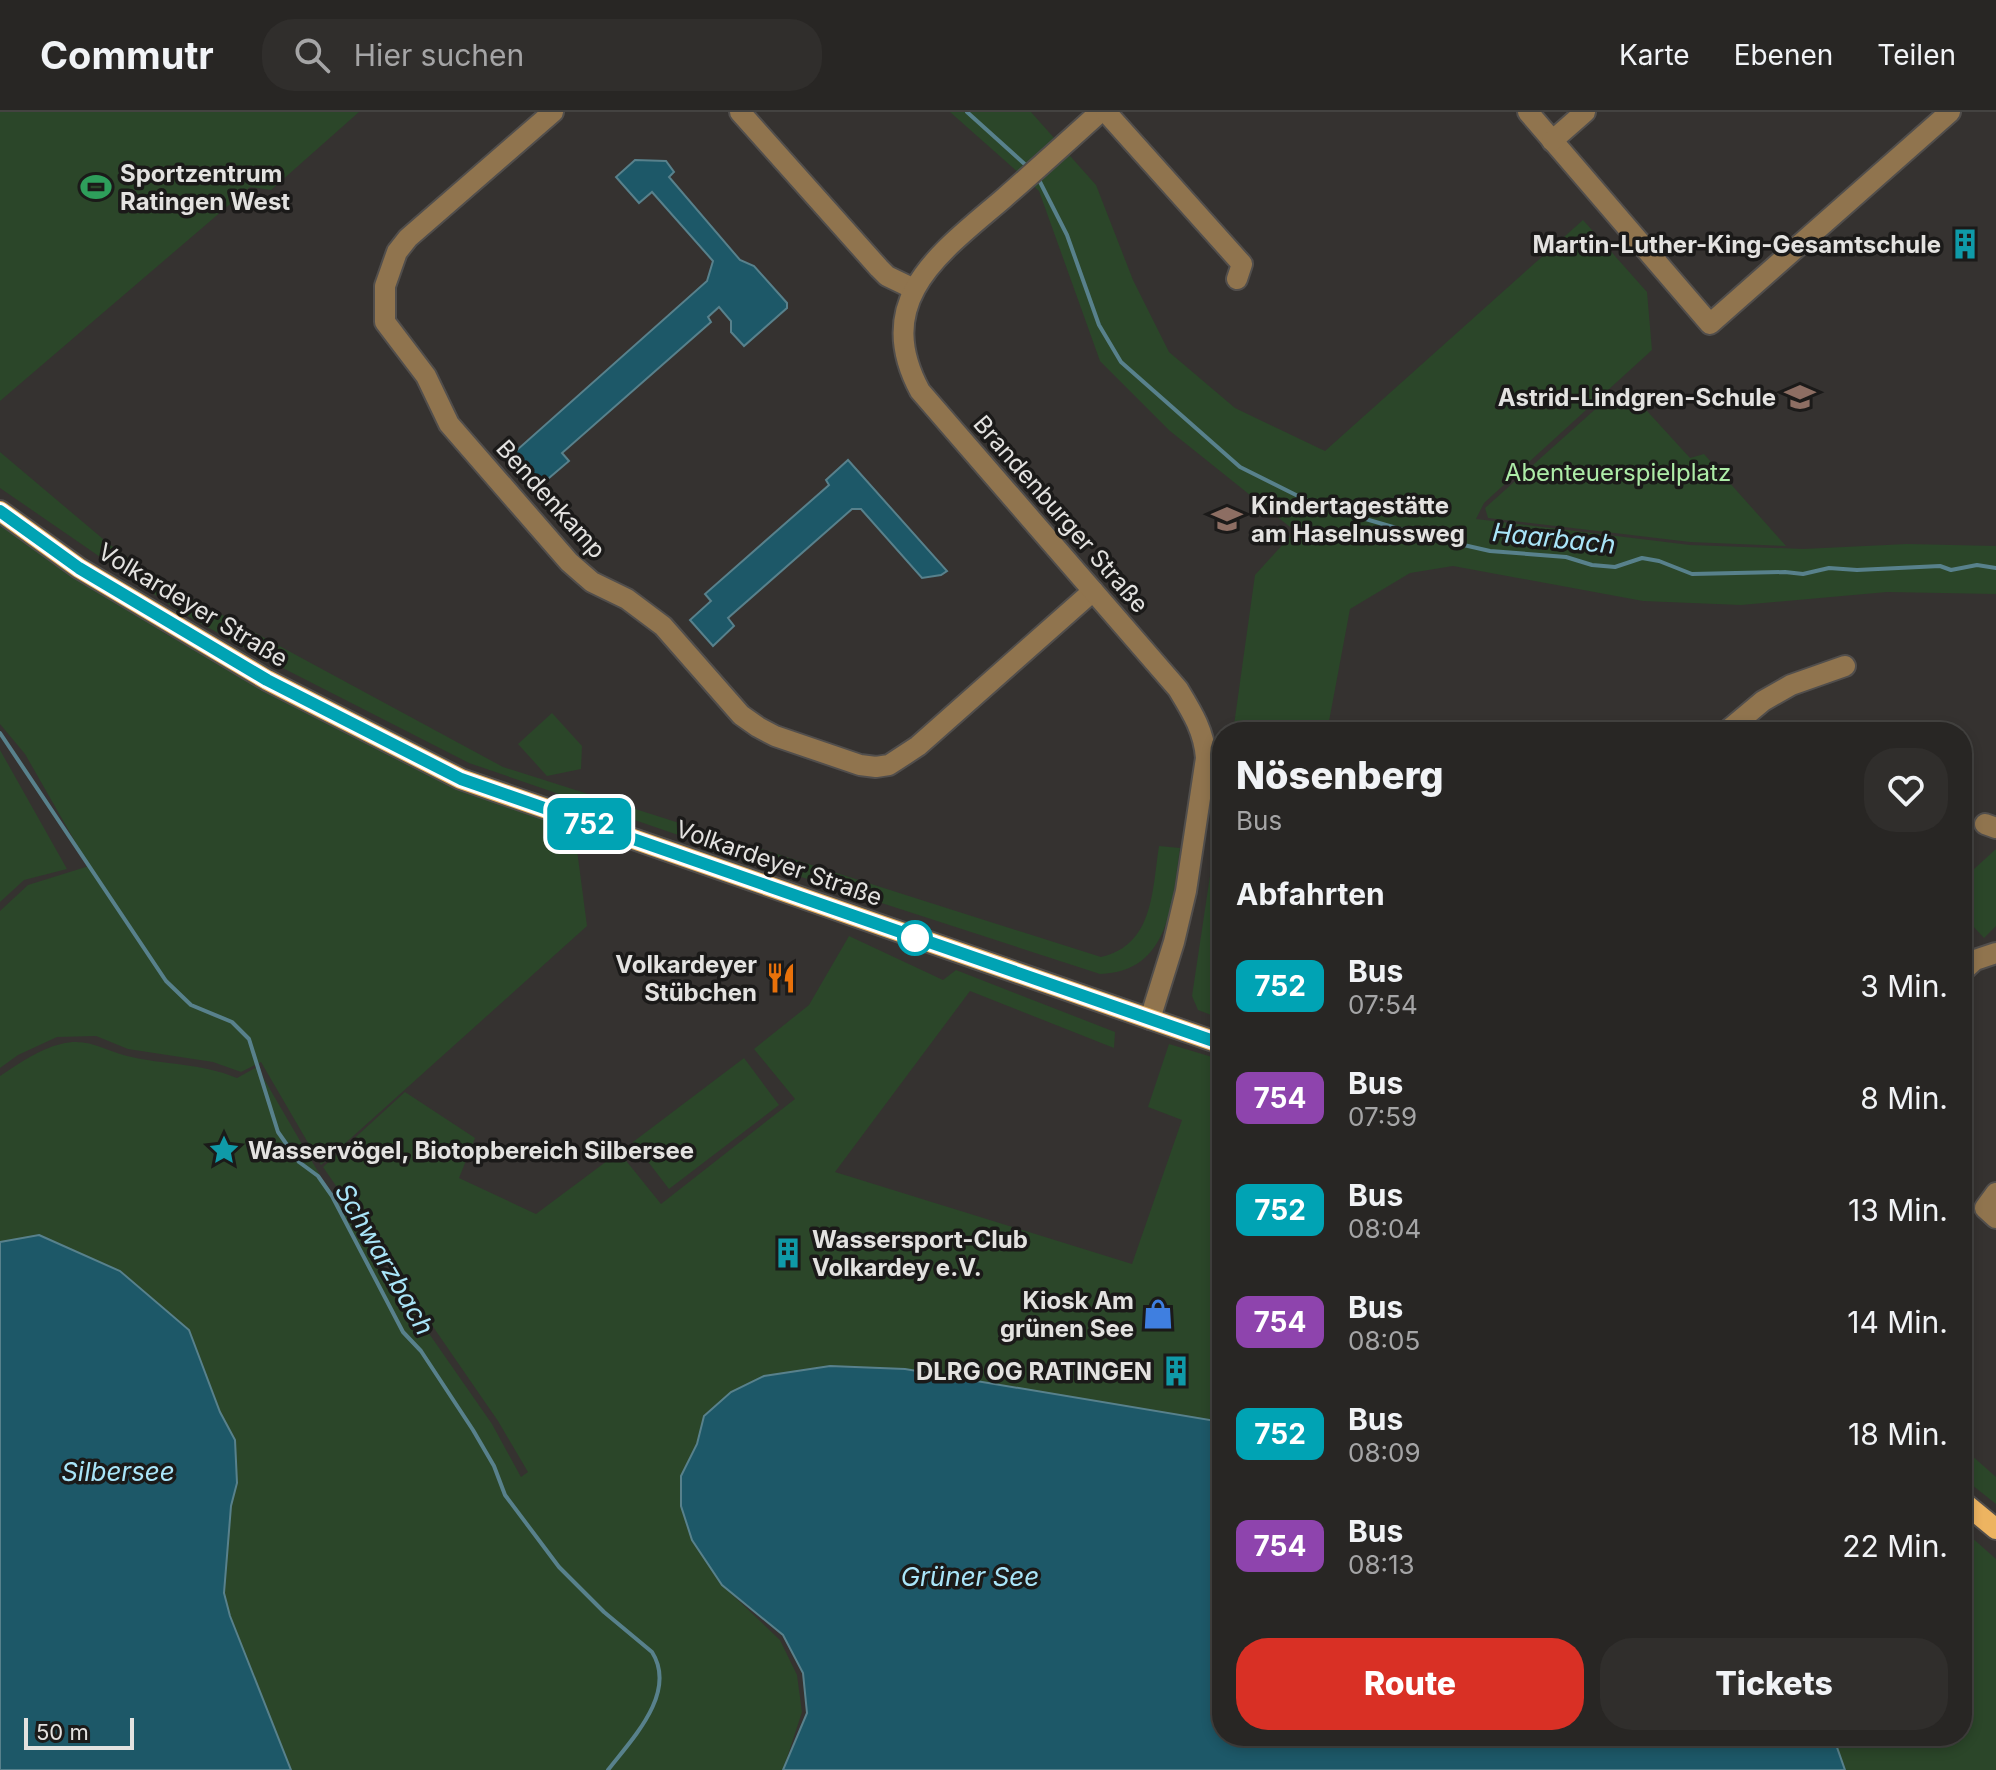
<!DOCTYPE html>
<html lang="de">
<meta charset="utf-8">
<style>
body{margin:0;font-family:Inter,sans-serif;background:#302e2c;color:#f1f3f6;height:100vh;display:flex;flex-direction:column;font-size:30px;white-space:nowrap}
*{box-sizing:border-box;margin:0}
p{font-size:26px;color:#a5a5a6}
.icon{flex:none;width:44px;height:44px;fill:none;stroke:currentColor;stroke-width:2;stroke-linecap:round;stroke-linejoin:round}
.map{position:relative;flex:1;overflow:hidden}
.details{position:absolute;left:1212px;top:610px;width:760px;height:1024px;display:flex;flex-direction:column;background:#282624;border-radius:32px;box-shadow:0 4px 12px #0003,0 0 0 2px #444341}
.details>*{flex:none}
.badge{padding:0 16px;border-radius:12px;font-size:28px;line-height:52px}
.scale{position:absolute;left:24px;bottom:20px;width:110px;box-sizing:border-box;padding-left:8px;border:4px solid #e3e2e0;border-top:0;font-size:22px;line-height:28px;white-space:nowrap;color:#e3e2e0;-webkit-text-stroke:6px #1b1a19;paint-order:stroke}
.map>.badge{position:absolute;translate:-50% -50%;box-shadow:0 0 0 4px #fff}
h2{padding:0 24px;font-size:30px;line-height:72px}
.round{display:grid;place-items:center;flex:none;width:84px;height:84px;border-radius:32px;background:#302e2c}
.overview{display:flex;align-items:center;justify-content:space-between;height:136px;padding:0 24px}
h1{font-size:38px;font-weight:800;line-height:60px}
.primary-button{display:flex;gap:16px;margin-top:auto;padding:16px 24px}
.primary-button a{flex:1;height:92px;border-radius:32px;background:#d93025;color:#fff;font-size:32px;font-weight:800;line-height:92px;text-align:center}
.primary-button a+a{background:#302e2c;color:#f1f3f6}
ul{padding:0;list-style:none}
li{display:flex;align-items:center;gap:24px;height:112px;padding:0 24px}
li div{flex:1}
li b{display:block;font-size:30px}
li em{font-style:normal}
li .badge{min-width:88px;font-weight:700;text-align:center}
header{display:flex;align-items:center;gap:48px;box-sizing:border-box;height:112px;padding:0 40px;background:#282624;border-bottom:2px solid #444341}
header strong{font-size:38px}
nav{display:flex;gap:44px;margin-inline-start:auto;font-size:28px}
.search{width:560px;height:72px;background:#302e2c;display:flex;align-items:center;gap:20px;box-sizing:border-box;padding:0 28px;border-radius:32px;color:#a5a5a6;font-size:30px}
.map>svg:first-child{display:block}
.green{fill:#2b4629}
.water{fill:#1d5868;stroke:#58818c;stroke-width:2}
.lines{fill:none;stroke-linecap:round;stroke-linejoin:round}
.stream{stroke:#58818c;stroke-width:4}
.minor-casing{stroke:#514e4c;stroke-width:24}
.major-casing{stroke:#514e4c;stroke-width:24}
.minor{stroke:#90744e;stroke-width:20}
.major{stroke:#edb461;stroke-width:20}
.line-casing{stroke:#fff;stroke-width:18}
.line{stroke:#00a3b4;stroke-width:12}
.stop-dot{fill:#fff;stroke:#00a3b4;stroke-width:4}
.labels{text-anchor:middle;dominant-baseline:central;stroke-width:7;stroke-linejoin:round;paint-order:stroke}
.poi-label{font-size:24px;font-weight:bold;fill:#e3e2e0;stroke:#1b1a19;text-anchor:end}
.park-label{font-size:24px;fill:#adeca7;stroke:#1b1a19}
.street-label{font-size:24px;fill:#e3e2e0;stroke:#1b1a19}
.water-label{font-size:26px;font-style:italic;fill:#a9e5f9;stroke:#1b1a19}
</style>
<header>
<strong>Commutr</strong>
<div class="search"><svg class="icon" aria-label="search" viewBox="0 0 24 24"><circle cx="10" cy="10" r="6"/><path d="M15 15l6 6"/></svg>Hier suchen</div>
<nav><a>Karte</a><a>Ebenen</a><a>Teilen</a></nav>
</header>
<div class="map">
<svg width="1996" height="1658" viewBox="0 0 1996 1658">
<rect width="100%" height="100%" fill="#353230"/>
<g class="green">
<polygon points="0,0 359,0 271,78 250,75 0,289"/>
<polygon points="950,0 1031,0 1096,73 1133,168 1169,240 1235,296 1325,339 1583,108 1647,180 1652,238 1484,391 1476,407 1690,433 1803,437 1907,432 1996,434 1996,482 1887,480 1741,493 1643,489 1453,454 1410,461 1350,497 1327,620 1233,620 1255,463 1295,419 1170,319 1100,249 1039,79"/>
<polygon points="1610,284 1620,295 1638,289 1690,346 1704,342 1786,434 1690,430 1488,406 1485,396"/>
<path d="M 0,340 L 109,432 L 165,472 L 503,655 L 1101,845 C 1154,833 1152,778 1159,734 L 1180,736 C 1172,791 1170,860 1100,862 L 786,760 L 469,651 L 269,549 L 180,500 L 0,376 Z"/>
<polygon points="0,410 166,522 407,649 574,715 587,814 321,1053 261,950 241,960 213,950 128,937 96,924 57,925 18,943 0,956 0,799 28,773 89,754 25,642 0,612"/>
<polygon points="552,601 582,634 581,657 547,664 518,632"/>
<polygon points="0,638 67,757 24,768 0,790"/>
<polygon points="1222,684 1222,907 1198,898 1192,884"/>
<polygon points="1996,737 1996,814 1984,826 1962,802 1962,768"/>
<path d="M 849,824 L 943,868 L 956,858 L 1115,920 L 1114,936 L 970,879 L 835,1060 L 1132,1152 L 1182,1008 L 1148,995 L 1169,932 L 1222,948 L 1222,1310 L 905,1257 L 704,1304 L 697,1332 L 681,1364 L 692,1428 L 722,1473 L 780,1528 L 797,1563 L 802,1600 L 783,1658 L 291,1658 L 230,1504 L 224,1481 L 231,1394 L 237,1371 L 235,1328 L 220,1300 L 189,1218 L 120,1159 L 39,1123 L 0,1130 L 0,964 C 18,952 39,937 61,932 C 88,925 103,938 127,944 C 164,953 201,951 237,966 L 257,955 L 327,1075 L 492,1312 L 521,1365 L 528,1360 L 498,1309 L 323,1055 L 405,980 L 475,1026 L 459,1066 L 536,1102 L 619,1040 L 661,1092 L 795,987 L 754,937 L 809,893 Z"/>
<polygon points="744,946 779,993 669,1077 633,1030"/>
<polygon points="1962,1335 1996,1365 1996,1392 1962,1365"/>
<polygon points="1962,1417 1996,1447 1996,1658 1845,1658 1833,1624 1962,1624"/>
</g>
<g class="water">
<polygon points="635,48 666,49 674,60 669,65 740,148 754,154 787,191 787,196 744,234 731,220 731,209 719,195 708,205 711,210 562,341 569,349 536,377 508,346 707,169 713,149 652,80 639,91 616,65"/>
<polygon points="848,348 947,459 941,463 922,466 861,397 852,397 728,506 734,514 713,534 690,508 711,489 705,482 829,373 826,368"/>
<polygon points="39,1123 120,1159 189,1218 220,1300 235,1328 237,1371 231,1394 224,1481 230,1504 291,1658 0,1658 0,1130"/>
<polygon points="830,1254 905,1257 1222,1310 1222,1624 1833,1624 1845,1658 783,1658 807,1601 803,1561 783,1523 722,1473 692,1428 681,1394 681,1364 697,1332 704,1304 731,1280 764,1264"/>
</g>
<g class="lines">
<g class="stream">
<polyline points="967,0 1029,56"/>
<polyline points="1038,66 1067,123 1099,213 1121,250 1240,355 1314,392 1424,424 1490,439 1566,445 1592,453 1615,455 1642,446 1659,449 1692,462 1785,460 1803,462 1829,456 1857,458 1940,454 1951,458 1977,453 1996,456"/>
<path d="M 0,621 L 166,869 L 191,893 L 232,910 L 249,927 L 278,1020 L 299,1050 L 318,1064 L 332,1084 L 403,1220 L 421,1239 L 473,1318 L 494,1354 L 505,1383 L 559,1455 L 604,1500 L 652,1540 C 678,1581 631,1628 608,1658"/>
</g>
<g class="minor-casing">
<g id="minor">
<polyline points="553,0 408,126 397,140 385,174 385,210 426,264 449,312 569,450 592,470 627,487 663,514 741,603 758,615 775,624 860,653 876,655 889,653 918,634 1093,479"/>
<polyline points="740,0 879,156 887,164 914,177"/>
<path d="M 1100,0 C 1068,29 1036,58 1003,87 C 940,141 871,188 920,279 L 1178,577 C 1192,600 1204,619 1206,646 L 1186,779 L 1174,830 L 1150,907"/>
<polyline points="1106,0 1242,152 1237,167"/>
<polyline points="1528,0 1710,212 1950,0"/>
<polyline points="1552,29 1585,0"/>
<polyline points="1726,620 1763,589 1791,573 1845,554"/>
<polyline points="1985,712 1996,716"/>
<polyline points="1962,860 1975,848 1996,841"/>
<polyline points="1996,1081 1985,1096 1996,1106"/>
</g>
</g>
<g class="major-casing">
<g id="major">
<polyline points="0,399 79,456 267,568 461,667 1222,932"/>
<polyline points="1962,1389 1996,1417"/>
</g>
</g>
<use href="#minor" class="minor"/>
<use href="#major" class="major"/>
</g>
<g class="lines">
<g class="line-casing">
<polyline id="line" points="0,399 79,456 267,568 461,667 1222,932"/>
</g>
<use href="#line" class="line"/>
</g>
<defs>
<g id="stadium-bare" transform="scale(2.4)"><path d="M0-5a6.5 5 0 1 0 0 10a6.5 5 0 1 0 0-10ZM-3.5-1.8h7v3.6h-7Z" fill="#2e9e5b" stroke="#1b1a19" stroke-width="2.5" paint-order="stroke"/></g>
<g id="building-bare" transform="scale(2.4)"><path d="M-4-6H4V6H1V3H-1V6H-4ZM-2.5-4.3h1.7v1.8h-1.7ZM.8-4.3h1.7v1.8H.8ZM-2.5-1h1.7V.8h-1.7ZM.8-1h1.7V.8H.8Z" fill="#0f9aa8" stroke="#1b1a19" stroke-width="2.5" paint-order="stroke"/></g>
<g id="school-bare" transform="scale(2.4)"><path d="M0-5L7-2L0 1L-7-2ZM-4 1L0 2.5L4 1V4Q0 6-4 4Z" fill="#8d6e63" stroke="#1b1a19" stroke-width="2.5" paint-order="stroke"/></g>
<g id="restaurant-bare" transform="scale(2.4)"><path d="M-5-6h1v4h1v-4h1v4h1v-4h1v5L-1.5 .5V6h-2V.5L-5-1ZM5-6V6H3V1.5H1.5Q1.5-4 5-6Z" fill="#e8710a" stroke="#1b1a19" stroke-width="2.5" paint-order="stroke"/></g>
<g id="sight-bare" transform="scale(2.4)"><path d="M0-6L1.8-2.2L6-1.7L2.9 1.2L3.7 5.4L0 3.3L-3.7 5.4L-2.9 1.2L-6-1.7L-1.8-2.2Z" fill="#0f9aa8" stroke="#1b1a19" stroke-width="2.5" paint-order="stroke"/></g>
<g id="shop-bare" transform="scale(2.4)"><path d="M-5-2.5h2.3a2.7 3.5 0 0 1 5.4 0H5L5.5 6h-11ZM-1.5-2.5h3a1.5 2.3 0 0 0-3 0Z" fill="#3f7fe0" stroke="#1b1a19" stroke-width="2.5" paint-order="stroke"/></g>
</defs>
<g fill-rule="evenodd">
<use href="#stadium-bare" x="96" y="75"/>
<use href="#building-bare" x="1965" y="132"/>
<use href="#school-bare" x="1800" y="285"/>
<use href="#school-bare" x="1227" y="407"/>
<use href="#restaurant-bare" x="781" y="866"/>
<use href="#sight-bare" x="224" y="1038"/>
<use href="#building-bare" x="788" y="1141"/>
<use href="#shop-bare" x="1158" y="1202"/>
<use href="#building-bare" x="1176" y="1259"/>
</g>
<circle class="stop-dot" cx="915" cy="826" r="16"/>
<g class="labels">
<g class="poi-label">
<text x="120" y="61" text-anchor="start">Sportzentrum<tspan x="120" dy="28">Ratingen West</tspan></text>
<text x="1941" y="132">Martin-Luther-King-Gesamtschule</text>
<text x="1776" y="285">Astrid-Lindgren-Schule</text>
<text x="1251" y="393" text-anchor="start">Kindertagestätte<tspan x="1251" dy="28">am Haselnussweg</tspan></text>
<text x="757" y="852">Volkardeyer<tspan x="757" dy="28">Stübchen</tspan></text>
<text x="248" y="1038" text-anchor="start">Wasservögel, Biotopbereich Silbersee</text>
<text x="812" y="1127" text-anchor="start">Wassersport-Club<tspan x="812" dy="28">Volkardey e.V.</tspan></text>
<text x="1134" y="1188">Kiosk Am<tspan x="1134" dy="28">grünen See</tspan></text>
<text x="1152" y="1259">DLRG OG RATINGEN</text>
</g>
<g class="park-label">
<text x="1618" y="360">Abenteuerspielplatz</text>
</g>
<g class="street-label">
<text transform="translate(551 387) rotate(48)">Bendenkamp</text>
<text transform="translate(1061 402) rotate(49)">Brandenburger Straße</text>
<text transform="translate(193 493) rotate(31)">Volkardeyer Straße</text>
<text transform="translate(779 751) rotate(19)">Volkardeyer Straße</text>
</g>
<g class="water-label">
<text transform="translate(1554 426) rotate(6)">Haarbach</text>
<text transform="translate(385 1147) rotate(60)">Schwarzbach</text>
<text x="118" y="1359">Silbersee</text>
<text x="970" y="1464">Grüner See</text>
</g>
</g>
</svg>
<div class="scale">50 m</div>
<b class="badge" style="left:589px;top:712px;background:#00a3b4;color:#fff">752</b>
<section class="details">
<div class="overview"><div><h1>Nösenberg</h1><p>Bus</p></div><a class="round"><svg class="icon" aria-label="heart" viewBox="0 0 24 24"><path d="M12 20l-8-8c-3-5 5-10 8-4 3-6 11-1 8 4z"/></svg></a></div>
<h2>Abfahrten</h2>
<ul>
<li><span class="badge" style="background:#00a3b4;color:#fff">752</span><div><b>Bus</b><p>07:54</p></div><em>3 Min.</em></li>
<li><span class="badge" style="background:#8e44ad;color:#fff">754</span><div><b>Bus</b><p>07:59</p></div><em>8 Min.</em></li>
<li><span class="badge" style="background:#00a3b4;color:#fff">752</span><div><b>Bus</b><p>08:04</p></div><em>13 Min.</em></li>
<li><span class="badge" style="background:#8e44ad;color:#fff">754</span><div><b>Bus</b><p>08:05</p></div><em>14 Min.</em></li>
<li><span class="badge" style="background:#00a3b4;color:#fff">752</span><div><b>Bus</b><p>08:09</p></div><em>18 Min.</em></li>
<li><span class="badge" style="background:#8e44ad;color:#fff">754</span><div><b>Bus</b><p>08:13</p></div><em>22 Min.</em></li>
</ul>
<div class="primary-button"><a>Route</a><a>Tickets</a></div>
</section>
</div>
